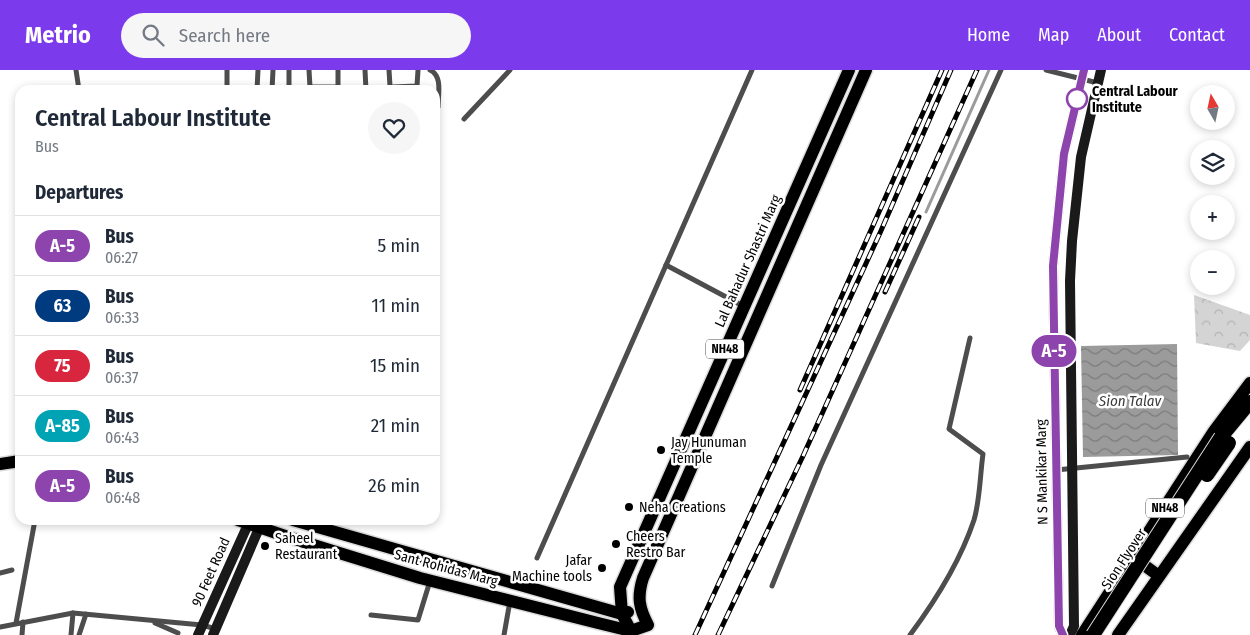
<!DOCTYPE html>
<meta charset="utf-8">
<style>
body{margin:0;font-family:"Fira Sans Condensed",sans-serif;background:#f6f6f7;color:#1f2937;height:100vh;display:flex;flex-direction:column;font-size:19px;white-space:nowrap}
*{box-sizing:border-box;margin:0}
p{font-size:16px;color:#747a83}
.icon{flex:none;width:28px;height:28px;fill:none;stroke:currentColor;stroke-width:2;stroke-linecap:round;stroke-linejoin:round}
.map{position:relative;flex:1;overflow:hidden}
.sheet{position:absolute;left:15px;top:15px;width:425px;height:440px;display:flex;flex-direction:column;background:#fff;border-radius:15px;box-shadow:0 2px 8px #0003}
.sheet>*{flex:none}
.badge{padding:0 10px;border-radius:16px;font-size:18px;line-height:32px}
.needle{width:32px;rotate:351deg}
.tools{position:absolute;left:1190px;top:15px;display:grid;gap:10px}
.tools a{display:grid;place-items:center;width:45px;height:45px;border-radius:50%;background:#fff;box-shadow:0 2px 8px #0003;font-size:25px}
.map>.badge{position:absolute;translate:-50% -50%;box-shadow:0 0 0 2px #fff}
h2{padding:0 20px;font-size:19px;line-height:45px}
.round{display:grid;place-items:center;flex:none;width:52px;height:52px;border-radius:26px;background:#f6f6f7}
.head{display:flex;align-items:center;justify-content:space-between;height:85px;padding:0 20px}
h1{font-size:24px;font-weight:600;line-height:38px}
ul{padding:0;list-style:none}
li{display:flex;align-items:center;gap:15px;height:60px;padding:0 20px;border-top:1px solid #e0e1e3}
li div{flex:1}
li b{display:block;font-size:19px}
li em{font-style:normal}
li .badge{min-width:55px;font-weight:700;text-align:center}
header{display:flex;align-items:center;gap:30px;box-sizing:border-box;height:70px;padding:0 25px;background:#7c3aed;color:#fff}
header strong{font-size:24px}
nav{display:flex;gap:28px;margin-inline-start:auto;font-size:18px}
.search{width:350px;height:45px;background:#f6f6f7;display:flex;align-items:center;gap:12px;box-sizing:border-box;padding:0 18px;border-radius:28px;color:#747a83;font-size:19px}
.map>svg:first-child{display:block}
.park{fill:url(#park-crowns)}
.water{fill:url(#water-waves)}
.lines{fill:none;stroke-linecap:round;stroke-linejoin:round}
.stream{stroke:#9b9b9b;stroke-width:3}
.primary-casing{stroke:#dbdbdb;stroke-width:15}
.trunk-casing{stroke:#dbdbdb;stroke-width:16}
.minor{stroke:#4d4d4d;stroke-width:5}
.secondary{stroke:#1a1a1a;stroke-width:10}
.primary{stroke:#000;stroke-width:12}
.trunk{stroke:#000;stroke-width:14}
.rail-casing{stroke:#000;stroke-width:5}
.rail{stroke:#fff;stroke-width:3;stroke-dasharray:9;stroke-linecap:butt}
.trunk-bridge-casing{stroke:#dbdbdb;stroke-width:16;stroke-linecap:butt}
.trunk-bridge{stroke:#000;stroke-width:14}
.line-casing{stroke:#fff;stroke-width:11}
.line{stroke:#8e44ad;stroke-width:8}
.stop-dot{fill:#fff;stroke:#8e44ad;stroke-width:2.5}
.poi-dot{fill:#000;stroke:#fff;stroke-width:2}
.labels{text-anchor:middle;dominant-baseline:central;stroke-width:5;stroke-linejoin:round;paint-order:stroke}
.shield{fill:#fff;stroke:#4c4c4c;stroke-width:1}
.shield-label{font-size:12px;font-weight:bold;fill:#000}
.stop-label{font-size:14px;font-weight:bold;fill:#000;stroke:#fff;text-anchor:start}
.street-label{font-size:14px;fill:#000;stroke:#fff}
.poi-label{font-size:14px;fill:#000;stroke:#fff;text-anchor:start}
.water-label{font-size:15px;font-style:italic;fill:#3c3c3c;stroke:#fff}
</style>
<header>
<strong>Metrio</strong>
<div class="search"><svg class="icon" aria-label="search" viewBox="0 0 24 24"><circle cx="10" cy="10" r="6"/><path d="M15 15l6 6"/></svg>Search here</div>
<nav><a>Home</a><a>Map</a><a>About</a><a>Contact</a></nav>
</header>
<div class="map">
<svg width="1250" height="565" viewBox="0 0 1250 565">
<defs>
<pattern id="park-crowns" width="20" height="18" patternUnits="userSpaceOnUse" patternTransform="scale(1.25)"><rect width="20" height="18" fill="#d4d4d4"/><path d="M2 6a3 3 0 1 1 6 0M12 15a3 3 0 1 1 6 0" fill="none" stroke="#b4b4b4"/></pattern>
<pattern id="water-waves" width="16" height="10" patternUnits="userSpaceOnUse" patternTransform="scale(1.25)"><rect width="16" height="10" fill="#9b9b9b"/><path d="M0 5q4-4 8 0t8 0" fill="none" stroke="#7c7c7c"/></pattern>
</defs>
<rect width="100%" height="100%" fill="#fff"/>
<polygon class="park" points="1194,225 1250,245 1250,270 1240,281 1196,273"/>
<polygon class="water" points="1177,274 1178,385 1083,387 1081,276"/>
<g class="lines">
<polyline class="stream" points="926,142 989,0"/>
<g class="primary-casing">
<g id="primary">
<polyline points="0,394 20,391"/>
<path d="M 238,450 L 291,468 L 420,508 L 598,553 L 631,561 L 648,555 C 639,538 637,527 643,508 L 866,0"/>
<polyline points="293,450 622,544 628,542"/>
<polyline points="1133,487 1159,506"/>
<polyline points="631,561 622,544 620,517 849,0"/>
<polyline points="1082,565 1214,361 1250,313"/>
<polyline points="1118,565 1250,377"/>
</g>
</g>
<g class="trunk-casing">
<polyline id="trunk" points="1221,367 1250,332"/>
</g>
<g class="minor">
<polyline points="76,0 79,20"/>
<polyline points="289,0 289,20"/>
<polyline points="309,0 310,17 338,17"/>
<polyline points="365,0 366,20"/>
<polyline points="389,0 390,16 393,17 417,16 418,0"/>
<path d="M 430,0 C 443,6 438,25 438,37 L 435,41"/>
<polyline points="1046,0 1098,13"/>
<polyline points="227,20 227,0"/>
<polyline points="257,20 258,0"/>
<polyline points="272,20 273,0"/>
<polyline points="338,20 338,0"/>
<polyline points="464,49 510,0"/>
<polyline points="666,195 743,236"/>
<polyline points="1056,400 1187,387"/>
<polyline points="537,488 752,0"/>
<polyline points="0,503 12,500"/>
<polyline points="772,516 821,395 1001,0"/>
<polyline points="371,545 418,550 430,511"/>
<polyline points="16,553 35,450"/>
<polyline points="155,553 178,563"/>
<polyline points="0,557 73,543 202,555 216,559"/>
<polyline points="22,565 23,552"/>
<polyline points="71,565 73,543"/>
<polyline points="79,565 86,544"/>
<polyline points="504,565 510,531"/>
<path d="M 910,565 C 936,530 960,492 974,450 C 980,430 980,405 983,384 L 949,359 L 970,268"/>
</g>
<g class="secondary">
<polyline points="198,565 250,450"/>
<polyline points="213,565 260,456 259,450"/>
<polyline points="1063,565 1059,557 1053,196 1064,84 1084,0"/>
<polyline points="1070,565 1074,556 1070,211 1072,171 1081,87 1101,0"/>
</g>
<use href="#primary" class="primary"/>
<use href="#trunk" class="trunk"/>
<g class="rail-casing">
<g id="rail">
<polyline points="885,222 919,147"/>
<polyline points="800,320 942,0"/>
<polyline points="695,565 880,163 951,0"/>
<polyline points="718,565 803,386 977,0"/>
</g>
</g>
<use href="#rail" class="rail"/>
<g class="trunk-bridge-casing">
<g id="trunk-bridge">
<polyline points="1207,405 1229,373"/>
<polyline points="1093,565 1221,367"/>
</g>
</g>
<use href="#trunk-bridge" class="trunk-bridge"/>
</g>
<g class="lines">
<g class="line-casing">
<polyline id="line" points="1063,565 1059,556 1053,196 1064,84 1084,0"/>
</g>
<use href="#line" class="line"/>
</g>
<circle class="stop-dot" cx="1077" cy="29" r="10"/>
<g class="poi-dot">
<circle cx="661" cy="380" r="5"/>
<circle cx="629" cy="437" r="5"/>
<circle cx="616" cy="474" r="5"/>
<circle cx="265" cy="476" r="5"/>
<circle cx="602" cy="498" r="5"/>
</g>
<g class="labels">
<g class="shield">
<rect x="706" y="269.5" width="38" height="19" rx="4"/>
<rect x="1146" y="428.5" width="38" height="19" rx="4"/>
</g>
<g class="shield-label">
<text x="725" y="279">NH48</text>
<text x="1165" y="438">NH48</text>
</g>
<g class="stop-label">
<text x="1092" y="21">Central Labour<tspan x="1092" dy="16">Institute</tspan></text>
</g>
<g class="street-label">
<text transform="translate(748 191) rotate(-66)">Lal Bahadur Shastri Marg</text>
<text transform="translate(1042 402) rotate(-91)">N S Mankikar Marg</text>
<text transform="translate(1124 489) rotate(-57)">Sion Flyover</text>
<text transform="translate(446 498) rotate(15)">Sant Rohidas Marg</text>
<text transform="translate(211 502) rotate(-66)">90 Feet Road</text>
</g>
<g class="poi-label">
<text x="671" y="372">Jay Hunuman<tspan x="671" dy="16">Temple</tspan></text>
<text x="639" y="437">Neha Creations</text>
<text x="626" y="466">Cheers<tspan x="626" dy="16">Restro Bar</tspan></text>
<text x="275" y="468">Saheel<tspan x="275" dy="16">Restaurant</tspan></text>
<text x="592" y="490" text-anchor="end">Jafar<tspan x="592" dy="16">Machine tools</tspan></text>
</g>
<g class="water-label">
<text x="1130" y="331">Sion Talav</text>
</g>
</g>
</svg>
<div class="tools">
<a><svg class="needle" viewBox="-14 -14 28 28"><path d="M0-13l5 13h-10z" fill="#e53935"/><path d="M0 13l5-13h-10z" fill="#747a83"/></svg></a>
<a><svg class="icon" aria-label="layers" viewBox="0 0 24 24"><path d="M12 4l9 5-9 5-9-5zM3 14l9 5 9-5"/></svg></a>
<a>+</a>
<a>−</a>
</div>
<b class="badge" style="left:1054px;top:281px;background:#8e44ad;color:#fff">A-5</b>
<section class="sheet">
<div class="head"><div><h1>Central Labour Institute</h1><p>Bus</p></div><a class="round"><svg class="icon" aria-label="heart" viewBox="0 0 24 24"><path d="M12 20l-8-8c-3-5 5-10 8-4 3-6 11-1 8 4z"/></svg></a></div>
<h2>Departures</h2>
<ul>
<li><span class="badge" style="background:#8e44ad;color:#fff">A-5</span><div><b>Bus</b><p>06:27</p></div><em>5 min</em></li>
<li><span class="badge" style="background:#003b80;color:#fff">63</span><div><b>Bus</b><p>06:33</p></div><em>11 min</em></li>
<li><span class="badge" style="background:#d7263d;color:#fff">75</span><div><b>Bus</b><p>06:37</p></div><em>15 min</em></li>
<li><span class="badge" style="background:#00a3b4;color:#fff">A-85</span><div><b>Bus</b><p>06:43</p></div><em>21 min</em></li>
<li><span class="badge" style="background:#8e44ad;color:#fff">A-5</span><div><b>Bus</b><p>06:48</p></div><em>26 min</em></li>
</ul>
</section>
</div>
